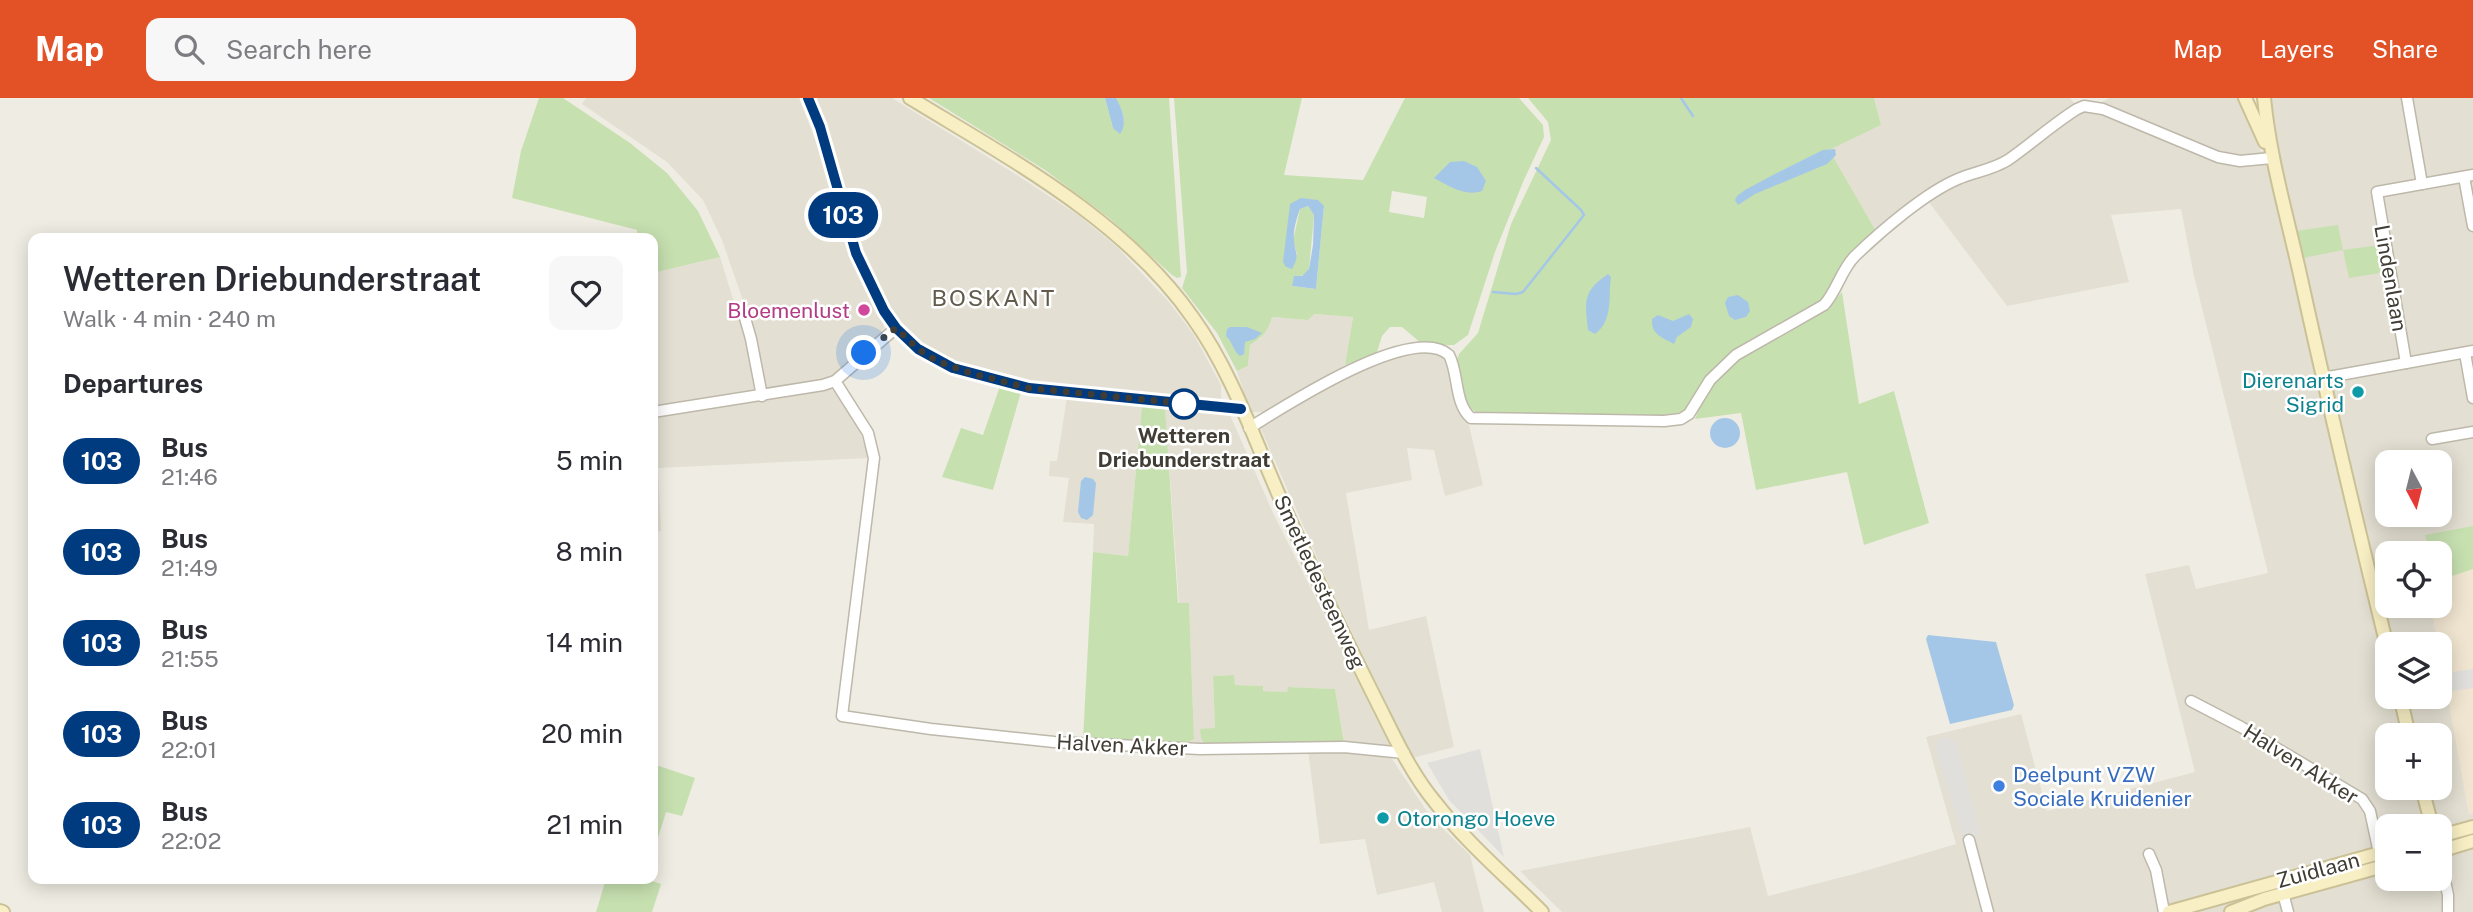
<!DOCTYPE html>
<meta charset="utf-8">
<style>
body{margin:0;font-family:"Public Sans",sans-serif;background:#f7f7f7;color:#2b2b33;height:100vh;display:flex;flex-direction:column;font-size:26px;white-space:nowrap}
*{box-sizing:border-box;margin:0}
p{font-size:23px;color:#7c7c81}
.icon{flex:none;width:38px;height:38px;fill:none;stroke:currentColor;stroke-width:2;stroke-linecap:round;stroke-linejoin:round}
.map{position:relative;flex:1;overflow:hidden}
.sheet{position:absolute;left:28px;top:135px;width:630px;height:651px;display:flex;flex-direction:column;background:#fff;border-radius:14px;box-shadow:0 4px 18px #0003}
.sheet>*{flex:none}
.badge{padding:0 14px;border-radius:23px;font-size:24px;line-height:46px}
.needle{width:46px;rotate:173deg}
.tools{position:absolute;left:2375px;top:352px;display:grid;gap:14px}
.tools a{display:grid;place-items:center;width:77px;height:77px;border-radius:14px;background:#fff;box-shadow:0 4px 18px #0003;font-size:35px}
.you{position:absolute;width:35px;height:35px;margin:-18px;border:5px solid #fff;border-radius:50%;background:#1a73e8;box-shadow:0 0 0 10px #1a73e833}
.map>.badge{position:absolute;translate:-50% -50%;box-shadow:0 0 0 4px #fff}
h2{padding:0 35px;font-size:26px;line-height:63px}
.round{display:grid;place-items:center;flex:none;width:74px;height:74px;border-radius:14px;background:#f7f7f7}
.head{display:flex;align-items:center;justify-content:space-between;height:119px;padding:0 35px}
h1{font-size:33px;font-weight:600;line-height:52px}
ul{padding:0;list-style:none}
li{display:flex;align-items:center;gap:21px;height:91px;padding:0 35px}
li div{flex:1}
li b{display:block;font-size:26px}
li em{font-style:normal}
li .badge{min-width:77px;font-weight:700;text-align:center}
header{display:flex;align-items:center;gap:42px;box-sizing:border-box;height:98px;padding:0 35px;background:#e35127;color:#fff}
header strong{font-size:33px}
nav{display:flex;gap:38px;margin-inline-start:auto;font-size:24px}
.search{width:490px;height:63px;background:#f7f7f7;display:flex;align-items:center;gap:18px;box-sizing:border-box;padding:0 24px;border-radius:14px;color:#7c7c81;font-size:26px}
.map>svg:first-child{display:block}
.residential{fill:#e3dfd2;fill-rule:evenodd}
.commercial{fill:#f0e5d0}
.green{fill:#c7e0b0;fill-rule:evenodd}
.parking{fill:#e0dfdb}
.water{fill:#a5c7e7}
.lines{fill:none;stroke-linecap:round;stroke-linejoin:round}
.stream{stroke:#a5c7e7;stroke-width:2.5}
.street-casing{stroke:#bdb8aa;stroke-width:13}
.secondary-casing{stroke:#cbc197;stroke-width:16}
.street{stroke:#fff;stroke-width:10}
.secondary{stroke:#f8efc5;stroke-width:12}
.line-casing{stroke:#fff;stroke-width:16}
.line{stroke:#003b80;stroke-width:10}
.walk{stroke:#413d34;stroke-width:7;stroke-dasharray:0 12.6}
.hotel-dot{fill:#d1479c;stroke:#fff;stroke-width:2.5}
.culture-dot{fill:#0f9aa8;stroke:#fff;stroke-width:2.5}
.stop-dot{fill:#fff;stroke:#003b80;stroke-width:3.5}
.shop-dot{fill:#3f7fe0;stroke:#fff;stroke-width:2.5}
.labels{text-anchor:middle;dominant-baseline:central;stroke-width:5;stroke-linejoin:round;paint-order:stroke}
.street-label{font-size:21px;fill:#413d34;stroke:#fff}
.hotel-label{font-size:21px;fill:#b23c85;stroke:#fff;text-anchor:end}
.culture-label{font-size:21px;fill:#0d838f;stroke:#fff;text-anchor:end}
.stop-label{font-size:21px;font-weight:bold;fill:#413d34;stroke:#fff}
.shop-label{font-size:21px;fill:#366cbe;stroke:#fff;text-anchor:start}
.neighbourhood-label{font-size:23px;letter-spacing:2px;fill:#625b4c;stroke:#fff}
</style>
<header>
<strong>Map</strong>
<div class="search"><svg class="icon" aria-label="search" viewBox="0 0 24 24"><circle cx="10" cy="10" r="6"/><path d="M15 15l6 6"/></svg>Search here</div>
<nav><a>Map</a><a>Layers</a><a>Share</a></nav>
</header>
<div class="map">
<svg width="2473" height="814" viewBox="0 0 2473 814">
<rect width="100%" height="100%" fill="#efede3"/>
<g class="residential">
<polygon points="586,0 799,0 824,64 843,136 883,223 884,230 879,238 833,279 822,284 767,293 763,290 756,251 741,197 722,142 703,102 667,64 582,6"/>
<polygon points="814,0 892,0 1012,74 1078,117 1116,148 1169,204 1194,237 1221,287 1221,302 1218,304 1028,285 952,264 914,241 886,206 853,134 831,45"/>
<polygon points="1874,0 2070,0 2075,6 2008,56 1966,74 1876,133 1828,52 1881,27"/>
<path d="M 2109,0 L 2238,0 L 2261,54 L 2275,47 L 2269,0 L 2473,0 L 2473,471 L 2440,482 L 2440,455 L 2387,455 L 2387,508 L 2431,508 L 2438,546 L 2387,546 L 2387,598 L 2440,598 L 2440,553 L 2469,716 L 2473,715 L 2473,814 L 1562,814 L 1520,773 L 1750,729 L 1768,798 L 1858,775 L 1956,746 L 1926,639 L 2021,616 L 2047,713 L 2195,674 L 2145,476 L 2189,467 L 2196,491 L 2268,475 L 2194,178 L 2181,111 L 2111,117 L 2129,184 L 2007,208 L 1928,103 ZM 2387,364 L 2440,364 L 2440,416 L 2387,416 ZM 2387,637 L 2440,637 L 2440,690 L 2387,690 ZM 2387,728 L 2440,728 L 2440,780 L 2387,780 Z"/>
<polygon points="720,159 746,243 758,295 653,312 653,175"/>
<polygon points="1313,216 1353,219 1345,267 1269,314 1250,314 1237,273 1248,268 1250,247 1260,241 1269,228 1272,219 1308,222"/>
<polygon points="1436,254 1448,262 1460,312 1468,323 1483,387 1445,398 1434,352 1407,350 1412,382 1346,395 1369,532 1426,518 1454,649 1413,660 1331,491 1260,329 1354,273 1405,256"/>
<polygon points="830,288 858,329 869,360 658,370 661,433 653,434 653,319 777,299"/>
<polygon points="1067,299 1142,308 1128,458 1093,454 1094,426 1063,424 1069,380 1049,378 1050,363 1057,363"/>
<polygon points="1165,309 1230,317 1274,417 1390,648 1344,645 1335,591 1288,589 1287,594 1263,593 1262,588 1235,587 1233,577 1213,578 1215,630 1206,647 1185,646 1194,641 1189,505 1179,505"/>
<polygon points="1308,652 1388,655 1430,718 1470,757 1484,814 1442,814 1434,784 1377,797 1365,741 1320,746"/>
</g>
<polygon class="commercial" points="2473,471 2473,715 2469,716 2431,508 2440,508 2440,482"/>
<g class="green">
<polygon points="539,0 563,0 630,45 667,75 698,113 720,159 653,175 653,140 637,140 637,132 512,100 521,53"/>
<polygon points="929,0 1105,0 1113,30 1124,24 1123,16 1116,0 1169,0 1181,179 1177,180 1172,177 1108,119 1045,72"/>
<path d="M 1174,0 L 1302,0 L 1284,77 L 1363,82 L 1405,0 L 1519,0 L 1543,27 L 1544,39 L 1523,84 L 1495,154 L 1468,237 L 1454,247 L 1434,247 L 1421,245 L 1402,229 L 1390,229 L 1382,238 L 1377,254 L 1345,267 L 1353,219 L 1314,216 L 1308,222 L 1272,219 C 1269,232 1261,241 1250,247 L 1248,268 L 1237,273 L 1217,235 L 1182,190 L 1187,174 ZM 1392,93 L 1427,99 L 1424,120 L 1389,114 ZM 1290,107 L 1324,108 L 1316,191 L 1292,188 L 1298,179 L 1308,175 L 1309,171 L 1314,117 L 1308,108 L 1300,111 L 1293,143 L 1297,156 L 1291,170 L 1286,169 Z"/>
<path d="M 1528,0 L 1874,0 L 1881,27 L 1829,52 L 1876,133 L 1818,205 L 1754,243 L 1683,314 L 1656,318 L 1483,317 C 1460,311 1461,282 1457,262 L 1459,256 L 1478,235 L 1511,126 L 1551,42 L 1548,24 Z"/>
<polygon points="2338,127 2343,152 2380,147 2386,174 2349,180 2343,152 2303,160 2296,133"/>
<polygon points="1842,194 1859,306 1894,293 1929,425 1864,447 1847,374 1756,392 1741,315 1695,321 1706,294 1732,265 1820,216 1831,207"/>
<polygon points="1000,288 1021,294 993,392 942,379 961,330 983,337"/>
<polygon points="1142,308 1165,309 1178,505 1189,505 1194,641 1185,646 1083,641 1093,454 1128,458"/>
<polygon points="2473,428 2473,471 2440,482 2440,455 2429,455 2425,437"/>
<polygon points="1234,577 1235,587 1263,588 1263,593 1287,594 1288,589 1335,591 1344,645 1206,647 1201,640 1200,631 1215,630 1213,578"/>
<polygon points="653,666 695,680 682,718 666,714 653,756"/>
<polygon points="606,781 645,781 661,786 652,814 596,814"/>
</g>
<g class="parking">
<polygon points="2473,571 2473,590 2452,593 2453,574"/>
<polygon points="1947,639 1956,644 1981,736 1969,739 1962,737 1935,649 1938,642"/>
<polygon points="1480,651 1504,759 1449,702 1427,665"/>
</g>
<g class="water">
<path d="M 1105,0 L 1116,0 C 1122,11 1128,25 1120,36 L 1113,30 Z"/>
<polygon points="1835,51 1836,57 1827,66 1755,96 1738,107 1735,102 1737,98 1745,92 1775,76 1823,52"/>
<path d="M 1464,63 L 1477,69 L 1486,83 L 1482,93 C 1465,99 1449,88 1434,80 L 1450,64 Z"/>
<path d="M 1301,100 L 1318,102 L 1324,108 L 1316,191 L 1292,188 L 1294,178 L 1302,178 L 1309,171 L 1313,147 L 1314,117 L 1308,108 L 1300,111 C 1297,120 1293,131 1294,141 C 1294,155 1301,155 1292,171 L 1286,169 L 1283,164 L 1290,106 Z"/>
<path d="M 1608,176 L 1611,179 C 1608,198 1614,222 1595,236 L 1588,232 C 1585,203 1582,194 1608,176 Z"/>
<polygon points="1738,197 1748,204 1750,213 1746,219 1735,222 1729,218 1725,205 1728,199"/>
<path d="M 1689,216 L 1693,221 L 1691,229 L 1677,239 L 1674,246 C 1662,239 1651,237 1652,221 L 1658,217 L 1673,223 Z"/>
<path d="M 1230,229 L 1247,229 L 1262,235 L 1255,241 L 1245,244 L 1244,256 L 1240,258 C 1233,253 1233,244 1226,238 L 1227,231 Z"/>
<circle cx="1725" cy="335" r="15"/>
<polygon points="1085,379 1093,381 1096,385 1093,417 1087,422 1081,420 1078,414 1081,383"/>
<polygon points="1928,537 1996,544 2014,607 2012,612 1950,626 1926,541"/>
</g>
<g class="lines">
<g class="stream">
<polyline points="1681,0 1693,18"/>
<polyline points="1493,194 1516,196 1523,194 1584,117 1581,112 1536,70"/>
</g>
<g class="street-casing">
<g id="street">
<polyline points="808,0 820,29 856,155 883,213 896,230 918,251 953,270 1029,290 1241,311"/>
<polyline points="2407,0 2422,86"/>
<polyline points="2464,79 2473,128"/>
<polyline points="743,213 751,241 762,298"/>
<polyline points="2465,255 2473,300"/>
<polyline points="2406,265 2377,94 2473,77"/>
<polyline points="2323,280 2473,253"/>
<polyline points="835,283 868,335 874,360 842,618 931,631 1054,644 1200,651 1344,649 1404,655"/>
<polyline points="653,314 823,287 835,283 896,230"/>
<path d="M 1249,330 C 1284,309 1412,224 1449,257 C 1459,276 1454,305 1471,320 L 1664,323 L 1681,321 L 1689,316 L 1710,282 L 1736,257 L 1824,207 C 1837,193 1841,172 1855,158 C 1881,133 1925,95 1958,81 C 1974,74 1992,72 2008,62 C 2031,46 2053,26 2077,11 L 2084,8 L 2103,11 L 2218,59 L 2240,63 L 2272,60"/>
<polyline points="2432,341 2473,334"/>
<polyline points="2191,603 2241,629 2362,701 2370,713 2379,755"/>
<polyline points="1969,742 1988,814"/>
<polyline points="2149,756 2156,772 2164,814"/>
<polyline points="2440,759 2448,797 2448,814"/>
<polyline points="2283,795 2288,814"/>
</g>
</g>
<g class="secondary-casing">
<g id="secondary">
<path d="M 910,0 C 1010,61 1125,122 1193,220 C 1234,277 1256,347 1285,411 C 1313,474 1343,536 1374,598 C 1392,633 1409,673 1435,704 C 1466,744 1506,778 1542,814"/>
<polyline points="2245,0 2265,44"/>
<path d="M 2264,0 C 2270,62 2288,121 2301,181 C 2328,304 2357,426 2387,548"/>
<polyline points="2400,598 2409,637"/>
<polyline points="2422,690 2432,728"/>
<polyline points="2440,738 2473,729"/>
<polyline points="2440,753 2473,743"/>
<polyline points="0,813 3,814"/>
<polyline points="2169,814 2387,753"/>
<polyline points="2231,814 2264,801 2387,767"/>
</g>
</g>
<use href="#street" class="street"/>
<use href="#secondary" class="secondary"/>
</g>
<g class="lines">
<g class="line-casing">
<polyline id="line" points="808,0 820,29 856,155 884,213 896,230 918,251 953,270 1029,290 1241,311"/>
</g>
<use href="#line" class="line"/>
<polyline class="walk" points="864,255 896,230 918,251 937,263 970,275 1029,290 1190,306 1184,306"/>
</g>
<circle class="hotel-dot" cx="864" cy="212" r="7"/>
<g class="culture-dot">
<circle cx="2358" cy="294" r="7"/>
<circle cx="1383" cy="720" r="7"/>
</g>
<circle class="stop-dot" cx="1184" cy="306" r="14"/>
<circle class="shop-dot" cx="1999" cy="688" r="7"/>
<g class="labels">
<g class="street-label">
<text transform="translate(2391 180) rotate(80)">Lindenlaan</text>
<text transform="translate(1320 484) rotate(65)">Smetledesteenweg</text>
<text transform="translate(1122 647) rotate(3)">Halven Akker</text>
<text transform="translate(2301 666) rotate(32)">Halven Akker</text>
<text transform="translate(2318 772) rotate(-15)">Zuidlaan</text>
</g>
<g class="hotel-label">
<text x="850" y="212">Bloemenlust</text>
</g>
<g class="culture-label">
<text x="2344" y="282">Dierenarts<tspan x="2344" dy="24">Sigrid</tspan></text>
<text x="1397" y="720" text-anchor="start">Otorongo Hoeve</text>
</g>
<g class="stop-label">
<text x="1184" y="337">Wetteren<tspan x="1184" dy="24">Driebunderstraat</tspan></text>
</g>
<g class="shop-label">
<text x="2013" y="676">Deelpunt VZW<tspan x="2013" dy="24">Sociale Kruidenier</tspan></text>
</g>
<g class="neighbourhood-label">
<text x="994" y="199">BOSKANT</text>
</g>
</g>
</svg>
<div class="tools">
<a><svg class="needle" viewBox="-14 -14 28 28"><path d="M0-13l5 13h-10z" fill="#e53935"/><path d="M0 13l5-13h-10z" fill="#7c7c81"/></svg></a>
<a><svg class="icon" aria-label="locate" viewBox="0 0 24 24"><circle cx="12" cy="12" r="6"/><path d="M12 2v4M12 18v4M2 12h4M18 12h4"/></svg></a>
<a><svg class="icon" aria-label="layers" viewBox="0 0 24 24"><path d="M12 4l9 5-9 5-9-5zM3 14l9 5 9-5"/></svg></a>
<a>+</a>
<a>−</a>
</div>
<div class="you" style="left:864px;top:255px"></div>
<b class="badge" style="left:843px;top:117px;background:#003b80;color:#fff">103</b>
<section class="sheet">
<div class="head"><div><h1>Wetteren Driebunderstraat</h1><p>Walk · 4 min · 240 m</p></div><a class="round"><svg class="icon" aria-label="heart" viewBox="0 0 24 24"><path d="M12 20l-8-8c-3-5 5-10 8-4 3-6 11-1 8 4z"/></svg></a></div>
<h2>Departures</h2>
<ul>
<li><span class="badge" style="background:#003b80;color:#fff">103</span><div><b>Bus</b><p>21:46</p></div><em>5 min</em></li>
<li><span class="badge" style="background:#003b80;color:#fff">103</span><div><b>Bus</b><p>21:49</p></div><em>8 min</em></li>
<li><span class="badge" style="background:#003b80;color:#fff">103</span><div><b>Bus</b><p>21:55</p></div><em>14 min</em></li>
<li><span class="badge" style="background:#003b80;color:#fff">103</span><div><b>Bus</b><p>22:01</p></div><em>20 min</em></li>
<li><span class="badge" style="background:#003b80;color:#fff">103</span><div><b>Bus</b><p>22:02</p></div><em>21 min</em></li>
</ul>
</section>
</div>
